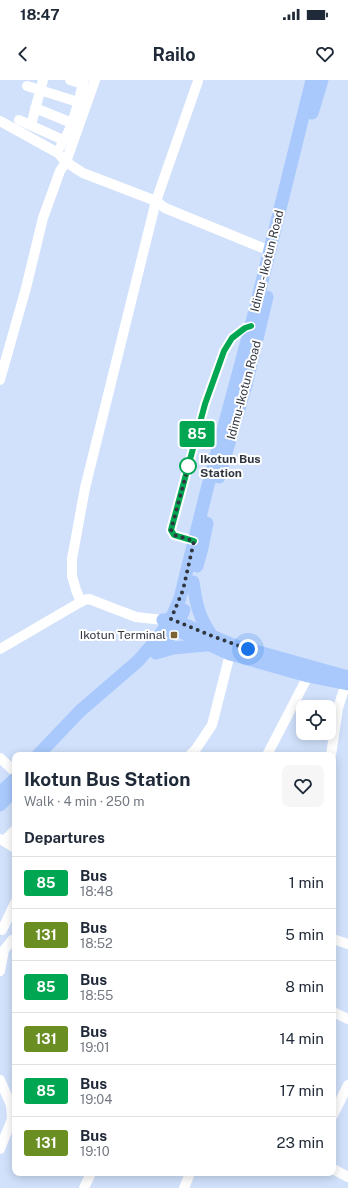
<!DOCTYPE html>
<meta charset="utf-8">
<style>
body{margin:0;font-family:"Public Sans",sans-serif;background:#f6f6f7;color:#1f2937;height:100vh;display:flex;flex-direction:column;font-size:15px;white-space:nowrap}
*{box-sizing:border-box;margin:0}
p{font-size:13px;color:#747a83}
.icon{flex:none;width:22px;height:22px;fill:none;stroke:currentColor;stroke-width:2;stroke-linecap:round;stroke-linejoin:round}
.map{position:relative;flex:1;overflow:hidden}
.details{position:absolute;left:12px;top:672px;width:324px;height:424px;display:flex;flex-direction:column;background:#fff;border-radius:8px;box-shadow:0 2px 10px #0003}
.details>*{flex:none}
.badge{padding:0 8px;border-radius:3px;font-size:14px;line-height:26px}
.fabs{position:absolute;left:296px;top:620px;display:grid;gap:8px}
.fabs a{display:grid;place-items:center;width:40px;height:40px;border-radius:8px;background:#fff;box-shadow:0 2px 10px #0003;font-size:20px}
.you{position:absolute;width:20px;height:20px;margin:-10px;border:3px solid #fff;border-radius:50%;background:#1a73e8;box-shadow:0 0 0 6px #1a73e833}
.map>.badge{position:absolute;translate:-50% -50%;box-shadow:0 0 0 2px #fff}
h2{padding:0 12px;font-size:15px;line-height:36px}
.round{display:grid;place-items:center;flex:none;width:42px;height:42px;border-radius:8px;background:#f6f6f7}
.overview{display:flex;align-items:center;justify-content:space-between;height:68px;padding:0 12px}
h1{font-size:19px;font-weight:700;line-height:30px}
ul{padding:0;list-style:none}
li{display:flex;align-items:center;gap:12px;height:52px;padding:0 12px;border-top:1px solid #e0e1e3}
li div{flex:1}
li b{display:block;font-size:15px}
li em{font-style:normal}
li .badge{min-width:44px;font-weight:700;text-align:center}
.status{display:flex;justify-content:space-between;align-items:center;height:28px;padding:0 20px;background:#fff;direction:ltr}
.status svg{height:11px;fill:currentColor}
header{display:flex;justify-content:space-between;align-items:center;height:52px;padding:0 12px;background:#fff;font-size:18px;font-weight:700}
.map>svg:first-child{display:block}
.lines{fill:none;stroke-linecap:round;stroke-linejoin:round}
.minor{stroke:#fff;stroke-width:10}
.major{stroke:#a9c9fc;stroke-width:13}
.line-casing{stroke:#fff;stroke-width:9}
.line{stroke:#00a651;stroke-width:6}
.walk{stroke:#303640;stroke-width:4;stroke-dasharray:0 7.2}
.stop-dot{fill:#fff;stroke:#00a651;stroke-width:2}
.poi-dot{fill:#7d6234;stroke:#fff;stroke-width:1.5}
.labels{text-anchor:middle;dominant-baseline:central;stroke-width:4;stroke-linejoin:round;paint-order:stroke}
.street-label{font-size:12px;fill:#303640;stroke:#fff}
.stop-label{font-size:12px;font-weight:bold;fill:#303640;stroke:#fff;text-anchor:start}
.poi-label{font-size:12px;fill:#303640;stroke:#fff;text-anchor:end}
</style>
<div class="status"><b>18:47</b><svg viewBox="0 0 49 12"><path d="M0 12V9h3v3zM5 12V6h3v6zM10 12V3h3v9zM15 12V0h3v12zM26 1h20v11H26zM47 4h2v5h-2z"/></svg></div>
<header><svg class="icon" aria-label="back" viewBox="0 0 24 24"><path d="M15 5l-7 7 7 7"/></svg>Railo<svg class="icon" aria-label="heart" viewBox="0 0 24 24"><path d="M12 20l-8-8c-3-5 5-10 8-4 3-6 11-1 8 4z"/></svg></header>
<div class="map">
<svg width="348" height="1108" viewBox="0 0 348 1108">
<rect width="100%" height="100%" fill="#d1e1fb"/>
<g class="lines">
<g class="minor">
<polyline points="70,0 83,4"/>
<polyline points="27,6 78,22"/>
<polyline points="35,28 72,43"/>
<polyline points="19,40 63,60 61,66"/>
<polyline points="0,41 58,73 66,82 83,93 156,121 165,128 270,171"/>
<polyline points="31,45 43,0"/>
<path d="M 63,60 C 73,51 80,13 84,0"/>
<polyline points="0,300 26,208 43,138 60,91 66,82 95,0"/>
<polyline points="195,461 174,455 171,450 205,324 224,271 232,258 245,248 251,246"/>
<polyline points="81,522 76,510 72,496 72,479 85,408 156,121 198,1"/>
<polyline points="0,569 84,520 89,519 136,537 163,540"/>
<polyline points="190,675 196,669 212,645 230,574"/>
<polyline points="267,675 308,596"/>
<polyline points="331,675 338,628 346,603"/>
<polyline points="0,678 15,692"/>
<polyline points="0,759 15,768"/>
<polyline points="4,761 15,750"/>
<polyline points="2,850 15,823"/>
<polyline points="333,859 348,864"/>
<polyline points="0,891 4,870 12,860"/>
<polyline points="333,932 348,939"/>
<polyline points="0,1000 11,1025 12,1040"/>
<polyline points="333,1035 348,1005"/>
<polyline points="0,1069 14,1034"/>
<polyline points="333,1089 348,1097"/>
<polyline points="84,1108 91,1093"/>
<polyline points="184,1108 190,1093"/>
</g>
<g class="major">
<polyline points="312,33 322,0"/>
<polyline points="219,397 246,305 267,217"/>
<polyline points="197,486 202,468 207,443"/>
<path d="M 193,502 C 196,524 199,538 212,556"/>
<polyline points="160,569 175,549 184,530"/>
<polyline points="156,573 173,568 206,565"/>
<polyline points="348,597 233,565 171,539 163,540 166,545 230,574 308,596 348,604"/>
<polyline points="38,675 80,631 138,581 157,559 171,539 180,518 206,413 251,246 312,0"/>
<polyline points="0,713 15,699"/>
<polyline points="0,725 15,710"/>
</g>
</g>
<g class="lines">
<g class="line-casing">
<polyline id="line" points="194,461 174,455 171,450 205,324 224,271 232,258 245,248 251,246"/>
</g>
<use href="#line" class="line"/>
<polyline class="walk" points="188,386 190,380 171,450 174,455 194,461 183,510 171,539 212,556 248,569"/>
</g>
<circle class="stop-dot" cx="188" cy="386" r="8"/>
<rect class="poi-dot" x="170" y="551" width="8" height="8" rx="2"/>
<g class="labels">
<g class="street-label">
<text transform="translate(267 181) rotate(-76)">Idimu - Ikotun Road</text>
<text transform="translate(244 310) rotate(-75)">Idimu-Ikotun Road</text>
</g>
<g class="stop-label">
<text x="200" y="379">Ikotun Bus<tspan x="200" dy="14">Station</tspan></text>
</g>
<g class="poi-label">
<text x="166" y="555">Ikotun Terminal</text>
</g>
</g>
</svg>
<div class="fabs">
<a><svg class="icon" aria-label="locate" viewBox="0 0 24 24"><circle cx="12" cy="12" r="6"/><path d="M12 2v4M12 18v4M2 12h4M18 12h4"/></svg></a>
</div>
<div class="you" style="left:248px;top:569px"></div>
<b class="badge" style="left:197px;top:354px;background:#00a651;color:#fff">85</b>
<section class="details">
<div class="overview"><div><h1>Ikotun Bus Station</h1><p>Walk · 4 min · 250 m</p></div><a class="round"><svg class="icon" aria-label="heart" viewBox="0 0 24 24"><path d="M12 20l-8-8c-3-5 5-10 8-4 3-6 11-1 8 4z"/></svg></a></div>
<h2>Departures</h2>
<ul>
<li><span class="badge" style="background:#00a651;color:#fff">85</span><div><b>Bus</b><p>18:48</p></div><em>1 min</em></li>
<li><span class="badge" style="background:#6b8e23;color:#fff">131</span><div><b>Bus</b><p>18:52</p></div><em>5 min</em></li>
<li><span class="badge" style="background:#00a651;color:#fff">85</span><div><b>Bus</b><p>18:55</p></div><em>8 min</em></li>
<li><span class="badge" style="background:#6b8e23;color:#fff">131</span><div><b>Bus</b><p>19:01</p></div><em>14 min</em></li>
<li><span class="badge" style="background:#00a651;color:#fff">85</span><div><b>Bus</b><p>19:04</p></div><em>17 min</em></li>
<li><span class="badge" style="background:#6b8e23;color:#fff">131</span><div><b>Bus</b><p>19:10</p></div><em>23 min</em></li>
</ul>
</section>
</div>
